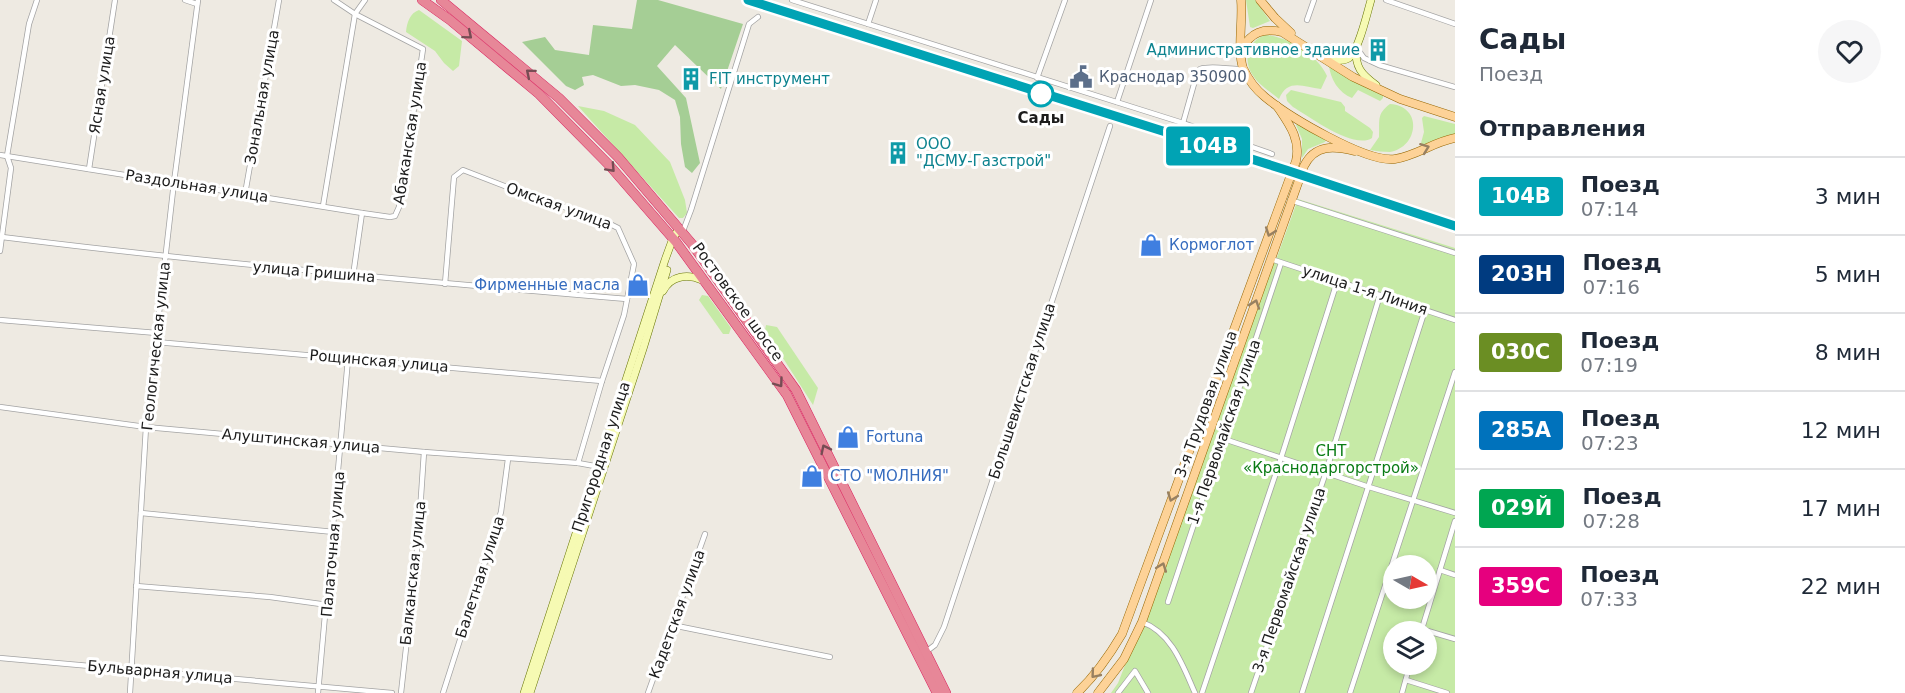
<!DOCTYPE html>
<html lang="ru">
<meta charset="utf-8">
<style>
body{margin:0;font-family:"DejaVu Sans",sans-serif;background:#f6f6f7;color:#1f2937;height:100vh;display:flex;flex-direction:column;font-size:22px;white-space:nowrap}
*{box-sizing:border-box;margin:0}
p{font-size:20px;color:#747a83}
.icon{flex:none;width:33px;height:33px;fill:none;stroke:currentColor;stroke-width:2;stroke-linecap:round;stroke-linejoin:round}
.map{position:relative;flex:1;overflow:hidden}
.details{display:flex;flex-direction:column;background:#fff;width:450px}
.details>*{flex:none}
.badge{padding:0 12px;border-radius:4px;font-size:21px;line-height:39px}
.needle{width:39px;rotate:99deg}
.fabs{position:absolute;left:1383px;top:555px;display:grid;gap:12px}
.fabs a{display:grid;place-items:center;width:54px;height:54px;border-radius:50%;background:#fff;box-shadow:0 3px 9px #0003;font-size:30px}
.map>.badge{position:absolute;translate:-50% -50%;box-shadow:0 0 0 3px #fff}
h2{padding:0 24px;font-size:22px;line-height:54px}
.round{display:grid;place-items:center;flex:none;width:63px;height:63px;border-radius:32px;background:#f6f6f7}
.head{display:flex;align-items:center;justify-content:space-between;height:102px;padding:0 24px}
h1{font-size:28px;font-weight:700;line-height:45px}
ul{padding:0;list-style:none}
li{display:flex;align-items:center;gap:18px;height:78px;padding:0 24px;border-top:2px solid #e0e1e3}
li div{flex:1}
li b{display:block;font-size:22px}
li em{font-style:normal}
li .badge{min-width:66px;font-weight:700;text-align:center}
main{display:flex;flex:1;min-height:0}
.map>svg:first-child{display:block}
.grass{fill:#c6eaa6;fill-rule:evenodd}
.forest{fill:#a5ce95}
.lines{fill:none;stroke-linecap:round;stroke-linejoin:round}
.street-casing{stroke:#a3a3a3;stroke-width:6}
.secondary-casing{stroke:#667403;stroke-width:8}
.primary-casing{stroke:#956500;stroke-width:9}
.highway-casing{stroke:#da215e;stroke-width:10}
.street{stroke:#fff;stroke-width:4.5}
.secondary{stroke:#f6fab3;stroke-width:7}
.primary{stroke:#fdd297;stroke-width:8}
.highway{stroke:#e78798;stroke-width:9}
.rail{stroke:#6a6a6a;stroke-width:1.5;stroke-dasharray:12 12;stroke-linecap:butt}
.oneway{stroke:#774c54}
.oneway2{stroke:#988060}
.line-casing{stroke:#fff;stroke-width:14}
.line{stroke:#00a3b4;stroke-width:9}
.stop-dot{fill:#fff;stroke:#00a3b4;stroke-width:3}
.labels{text-anchor:middle;dominant-baseline:central;stroke-width:6;stroke-linejoin:round;paint-order:stroke}
.culture-label{font-size:15px;fill:#0d838f;stroke:#fff;text-anchor:start}
.service-label{font-size:15px;fill:#4e5e75;stroke:#fff;text-anchor:start}
.street-label{font-size:15px;fill:#1c1c1c;stroke:#fff}
.stop-label{font-size:15px;font-weight:bold;fill:#1c1c1c;stroke:#fff}
.shop-label{font-size:15px;fill:#366cbe;stroke:#fff;text-anchor:start}
.park-label{font-size:15px;fill:#097b14;stroke:#fff}
</style>
<main>
<div class="map">
<svg width="1455" height="693" viewBox="0 0 1455 693">
<rect width="100%" height="100%" fill="#eeeae2"/>
<g class="grass">
<polygon points="1246,0 1255,0 1270,21 1253,28 1250,27"/>
<path d="M 419,10 L 462,41 L 459,66 L 453,71 L 444,63 L 435,51 L 406,32 C 407,22 410,13 419,10 Z"/>
<path d="M 1265,35 C 1287,36 1318,55 1327,76 L 1321,89 C 1303,87 1288,78 1279,99 C 1271,92 1260,86 1254,77 C 1242,62 1247,41 1265,35 Z"/>
<path d="M 1329,65 L 1383,96 L 1383,98 L 1380,101 L 1358,90 L 1352,98 C 1339,93 1330,79 1329,65 Z"/>
<path d="M 1291,90 L 1341,102 L 1345,107 L 1345,111 L 1370,128 L 1373,132 L 1372,138 C 1354,150 1310,117 1293,107 L 1287,101 L 1286,95 Z"/>
<path d="M 1390,104 C 1423,106 1419,147 1390,152 C 1383,152 1376,151 1370,150 L 1379,137 C 1380,121 1376,114 1390,104 Z"/>
<polygon points="578,106 604,111 635,125 670,162 685,200 687,213 683,218 679,218"/>
<polygon points="1424,116 1455,124 1455,134 1423,145 1421,143 1424,132 1422,118"/>
<polygon points="1298,123 1326,139 1325,142 1308,149 1302,158 1302,139 1296,125"/>
<path d="M 1298,199 L 1455,248 L 1455,693 L 1111,693 L 1118,683 L 1142,622 L 1271,259 L 1276,260 ZM 1394,566 L 1426,566 L 1426,598 L 1394,598 ZM 1394,632 L 1426,632 L 1426,664 L 1394,664 Z"/>
<polygon points="702,295 708,296 731,328 729,334 723,334 699,300"/>
<polygon points="766,325 777,327 818,388 813,405 765,330"/>
</g>
<polygon class="forest" points="637,0 658,0 743,24 721,89 675,45 657,66 686,98 700,163 692,173 685,167 681,144 680,117 675,100 659,90 635,85 621,86 593,75 582,77 584,85 575,90 566,86 522,42 545,37 555,50 589,55 593,25 632,29"/>
<g class="lines">
<g class="street-casing">
<g id="street">
<polyline points="185,0 197,4"/>
<polyline points="792,0 1183,123 1272,154"/>
<polyline points="1386,0 1455,24"/>
<polyline points="1307,20 1314,0"/>
<polyline points="868,24 876,0"/>
<polyline points="1356,47 1364,58 1379,65 1455,87"/>
<polyline points="1037,78 1065,0"/>
<polyline points="1117,102 1151,0"/>
<path d="M 1183,123 L 1196,77 L 1200,69 C 1213,65 1229,70 1243,69"/>
<polyline points="0,155 362,213 390,217 395,216 399,207 423,49 355,14 334,0"/>
<polyline points="89,169 115,0"/>
<polyline points="245,194 279,0"/>
<polyline points="1290,200 1455,253"/>
<polyline points="323,206 355,14 365,0"/>
<polyline points="683,231 691,210 749,24 758,17"/>
<path d="M 2,237 C 210,263 418,281 627,299"/>
<polyline points="0,251 11,168 7,156 29,24 37,0"/>
<polyline points="1271,259 1455,320"/>
<polyline points="353,276 362,213"/>
<polyline points="445,284 454,177 463,170 533,197 598,218 618,228 634,264 624,315 602,381 578,463"/>
<polyline points="0,320 157,333"/>
<polyline points="156,342 602,381"/>
<polyline points="0,407 146,427 424,452 578,463 600,467"/>
<polyline points="1221,438 1369,487 1455,513"/>
<polyline points="141,513 334,532"/>
<polyline points="1440,570 1455,575"/>
<polyline points="136,586 270,597 328,605"/>
<polyline points="1168,602 1281,263"/>
<path d="M 1142,622 C 1172,633 1183,666 1195,693"/>
<polyline points="672,625 830,657"/>
<polyline points="1421,629 1455,639"/>
<polyline points="1421,632 1455,521"/>
<polyline points="927,651 935,645 944,627 1110,126"/>
<polyline points="0,658 392,693"/>
<polyline points="1406,680 1447,693"/>
<polyline points="130,693 146,427 174,182 198,0"/>
<polyline points="318,693 348,359"/>
<polyline points="401,693 418,541 424,452"/>
<polyline points="443,693 501,512 508,459"/>
<polyline points="648,693 705,534"/>
<polyline points="1118,693 1135,671 1148,693"/>
<polyline points="1202,693 1281,458 1337,282"/>
<polyline points="1251,693 1326,472 1380,295"/>
<polyline points="1302,693 1425,310"/>
<polyline points="1350,693 1455,372"/>
<polyline points="1402,693 1410,664"/>
</g>
</g>
<g class="secondary-casing">
<g id="secondary">
<path d="M 1356,48 C 1355,67 1361,74 1376,85"/>
<path d="M 1325,59 C 1332,60 1343,62 1349,58 C 1359,50 1367,13 1371,0"/>
<path d="M 663,291 C 671,275 688,274 702,280"/>
<polyline points="524,693 665,260 673,238 679,229"/>
<polyline points="530,693 643,349 667,270"/>
</g>
</g>
<g class="primary-casing">
<g id="primary">
<path d="M 1241,0 C 1243,20 1237,51 1243,68 C 1248,79 1255,89 1265,97 C 1288,116 1366,163 1395,159 C 1415,156 1434,142 1455,138"/>
<polyline points="1260,0 1275,18 1291,33"/>
<path d="M 1242,49 C 1251,32 1263,28 1282,32 L 1353,77 L 1400,99 L 1455,117"/>
<path d="M 1077,693 C 1096,675 1109,656 1122,634 L 1296,161 C 1301,139 1289,124 1277,106"/>
<path d="M 1098,693 L 1124,659 L 1142,622 L 1304,166 C 1315,144 1334,146 1355,151"/>
</g>
</g>
<g class="highway-casing">
<g id="highway">
<polyline points="422,0 450,20 539,94 610,166 676,242 787,395 937,693"/>
<polyline points="441,0 559,98 618,157 692,244 796,390 946,693"/>
</g>
</g>
<use href="#street" class="street"/>
<use href="#secondary" class="secondary"/>
<use href="#primary" class="primary"/>
<use href="#highway" class="highway"/>
<polyline class="rail" points="748,0 1286,170 1455,226"/>
</g>
<defs><path id="oneway-chevron" d="M-2-3.5L2.5 0L-2 3.5" fill="none" stroke-width="1.6" stroke-linecap="round" stroke-linejoin="round" transform="scale(1.5)"/></defs>
<g class="oneway">
<use href="#oneway-chevron" transform="translate(468 35) rotate(40)"/>
<use href="#oneway-chevron" transform="translate(530 73) rotate(-140)"/>
<use href="#oneway-chevron" transform="translate(611 168) rotate(47)"/>
<use href="#oneway-chevron" transform="translate(779 383) rotate(54)"/>
<use href="#oneway-chevron" transform="translate(825 449) rotate(-116)"/>
</g>
<g class="oneway2">
<use href="#oneway-chevron" transform="translate(1425 148) rotate(-21)"/>
<use href="#oneway-chevron" transform="translate(1270 232) rotate(110)"/>
<use href="#oneway-chevron" transform="translate(1255 304) rotate(-71)"/>
<use href="#oneway-chevron" transform="translate(1172 497) rotate(110)"/>
<use href="#oneway-chevron" transform="translate(1162 567) rotate(-70)"/>
<use href="#oneway-chevron" transform="translate(1095 674) rotate(130)"/>
</g>
<g class="lines">
<g class="line-casing">
<polyline id="line" points="748,0 1286,170 1455,226"/>
</g>
<use href="#line" class="line"/>
</g>
<defs>
<g id="building-bare" transform="scale(1.8)"><path d="M-4-6H4V6H1V3H-1V6H-4ZM-2.5-4.3h1.7v1.8h-1.7ZM.8-4.3h1.7v1.8H.8ZM-2.5-1h1.7V.8h-1.7ZM.8-1h1.7V.8H.8Z" fill="#0f9aa8" stroke="#fff" stroke-width="2.5" paint-order="stroke"/></g>
<g id="civic-bare" transform="scale(1.8)"><path d="M-.6-6.5H3V-4.5H.6V-3L4-1V1h2V6H-6V1h2V-1L-.6-3ZM-1.2 2.5V6h2.4V2.5Z" fill="#5c6f8a" stroke="#fff" stroke-width="2.5" paint-order="stroke"/></g>
<g id="shop-bare" transform="scale(1.8)"><path d="M-5-2.5h2.3a2.7 3.5 0 0 1 5.4 0H5L5.5 6h-11ZM-1.5-2.5h3a1.5 2.3 0 0 0-3 0Z" fill="#3f7fe0" stroke="#fff" stroke-width="2.5" paint-order="stroke"/></g>
</defs>
<g fill-rule="evenodd">
<use href="#building-bare" x="1378" y="50"/>
<use href="#civic-bare" x="1081" y="77"/>
<use href="#building-bare" x="691" y="79"/>
<use href="#building-bare" x="898" y="153"/>
<use href="#shop-bare" x="1151" y="245"/>
<use href="#shop-bare" x="638" y="285"/>
<use href="#shop-bare" x="848" y="437"/>
<use href="#shop-bare" x="812" y="476"/>
</g>
<circle class="stop-dot" cx="1041" cy="94" r="12"/>
<g class="labels">
<g class="culture-label">
<text x="1360" y="50" text-anchor="end">Административное здание</text>
<text x="709" y="79">FIT инструмент</text>
<text x="916" y="144">ООО<tspan x="916" dy="17">"ДСМУ-Газстрой"</tspan></text>
</g>
<g class="service-label">
<text x="1099" y="77">Краснодар 350900</text>
</g>
<g class="street-label">
<text transform="translate(102 85) rotate(-81)">Ясная улица</text>
<text transform="translate(262 97) rotate(-80)">Зональная улица</text>
<text transform="translate(410 133) rotate(-81)">Абаканская улица</text>
<text transform="translate(197 186) rotate(9)">Раздольная улица</text>
<text transform="translate(559 206) rotate(20)">Омская улица</text>
<text transform="translate(314 272) rotate(5)">улица Гришина</text>
<text transform="translate(1365 290) rotate(18)">улица 1-я Линия</text>
<text transform="translate(738 302) rotate(54)">Ростовское шоссе</text>
<text transform="translate(156 346) rotate(-84)">Геологическая улица</text>
<text transform="translate(379 361) rotate(5)">Рощинская улица</text>
<text transform="translate(1022 391) rotate(-72)">Большевистская улица</text>
<text transform="translate(1206 404) rotate(-70)">3-я Трудовая улица</text>
<text transform="translate(1224 432) rotate(-71)">1-я Первомайская улица</text>
<text transform="translate(301 441) rotate(5)">Алуштинская улица</text>
<text transform="translate(601 457) rotate(-72)">Пригородная улица</text>
<text transform="translate(333 544) rotate(-85)">Палаточная улица</text>
<text transform="translate(413 573) rotate(-84)">Балканская улица</text>
<text transform="translate(480 577) rotate(-72)">Балетная улица</text>
<text transform="translate(1289 580) rotate(-71)">3-я Первомайская улица</text>
<text transform="translate(677 614) rotate(-70)">Кадетская улица</text>
<text transform="translate(160 672) rotate(5)">Бульварная улица</text>
</g>
<g class="stop-label">
<text x="1041" y="118">Сады</text>
</g>
<g class="shop-label">
<text x="1169" y="245">Кормоглот</text>
<text x="620" y="285" text-anchor="end">Фирменные масла</text>
<text x="866" y="437">Fortuna</text>
<text x="830" y="476">СТО "МОЛНИЯ"</text>
</g>
<g class="park-label">
<text x="1331" y="451">СНТ<tspan x="1331" dy="17">«Краснодаргорстрой»</tspan></text>
</g>
</g>
</svg>
<div class="fabs">
<a><svg class="needle" viewBox="-14 -14 28 28"><path d="M0-13l5 13h-10z" fill="#e53935"/><path d="M0 13l5-13h-10z" fill="#747a83"/></svg></a>
<a><svg class="icon" aria-label="layers" viewBox="0 0 24 24"><path d="M12 4l9 5-9 5-9-5zM3 14l9 5 9-5"/></svg></a>
</div>
<b class="badge" style="left:1208px;top:146px;background:#00a3b4;color:#fff">104В</b>
</div>
<section class="details">
<div class="head"><div><h1>Сады</h1><p>Поезд</p></div><a class="round"><svg class="icon" aria-label="heart" viewBox="0 0 24 24"><path d="M12 20l-8-8c-3-5 5-10 8-4 3-6 11-1 8 4z"/></svg></a></div>
<h2>Отправления</h2>
<ul>
<li><span class="badge" style="background:#00a3b4;color:#fff">104В</span><div><b>Поезд</b><p>07:14</p></div><em>3 мин</em></li>
<li><span class="badge" style="background:#003b80;color:#fff">203Н</span><div><b>Поезд</b><p>07:16</p></div><em>5 мин</em></li>
<li><span class="badge" style="background:#6b8e23;color:#fff">030C</span><div><b>Поезд</b><p>07:19</p></div><em>8 мин</em></li>
<li><span class="badge" style="background:#0072bc;color:#fff">285А</span><div><b>Поезд</b><p>07:23</p></div><em>12 мин</em></li>
<li><span class="badge" style="background:#00a651;color:#fff">029Й</span><div><b>Поезд</b><p>07:28</p></div><em>17 мин</em></li>
<li><span class="badge" style="background:#e6007e;color:#fff">359С</span><div><b>Поезд</b><p>07:33</p></div><em>22 мин</em></li>
</ul>
</section>
</main>
